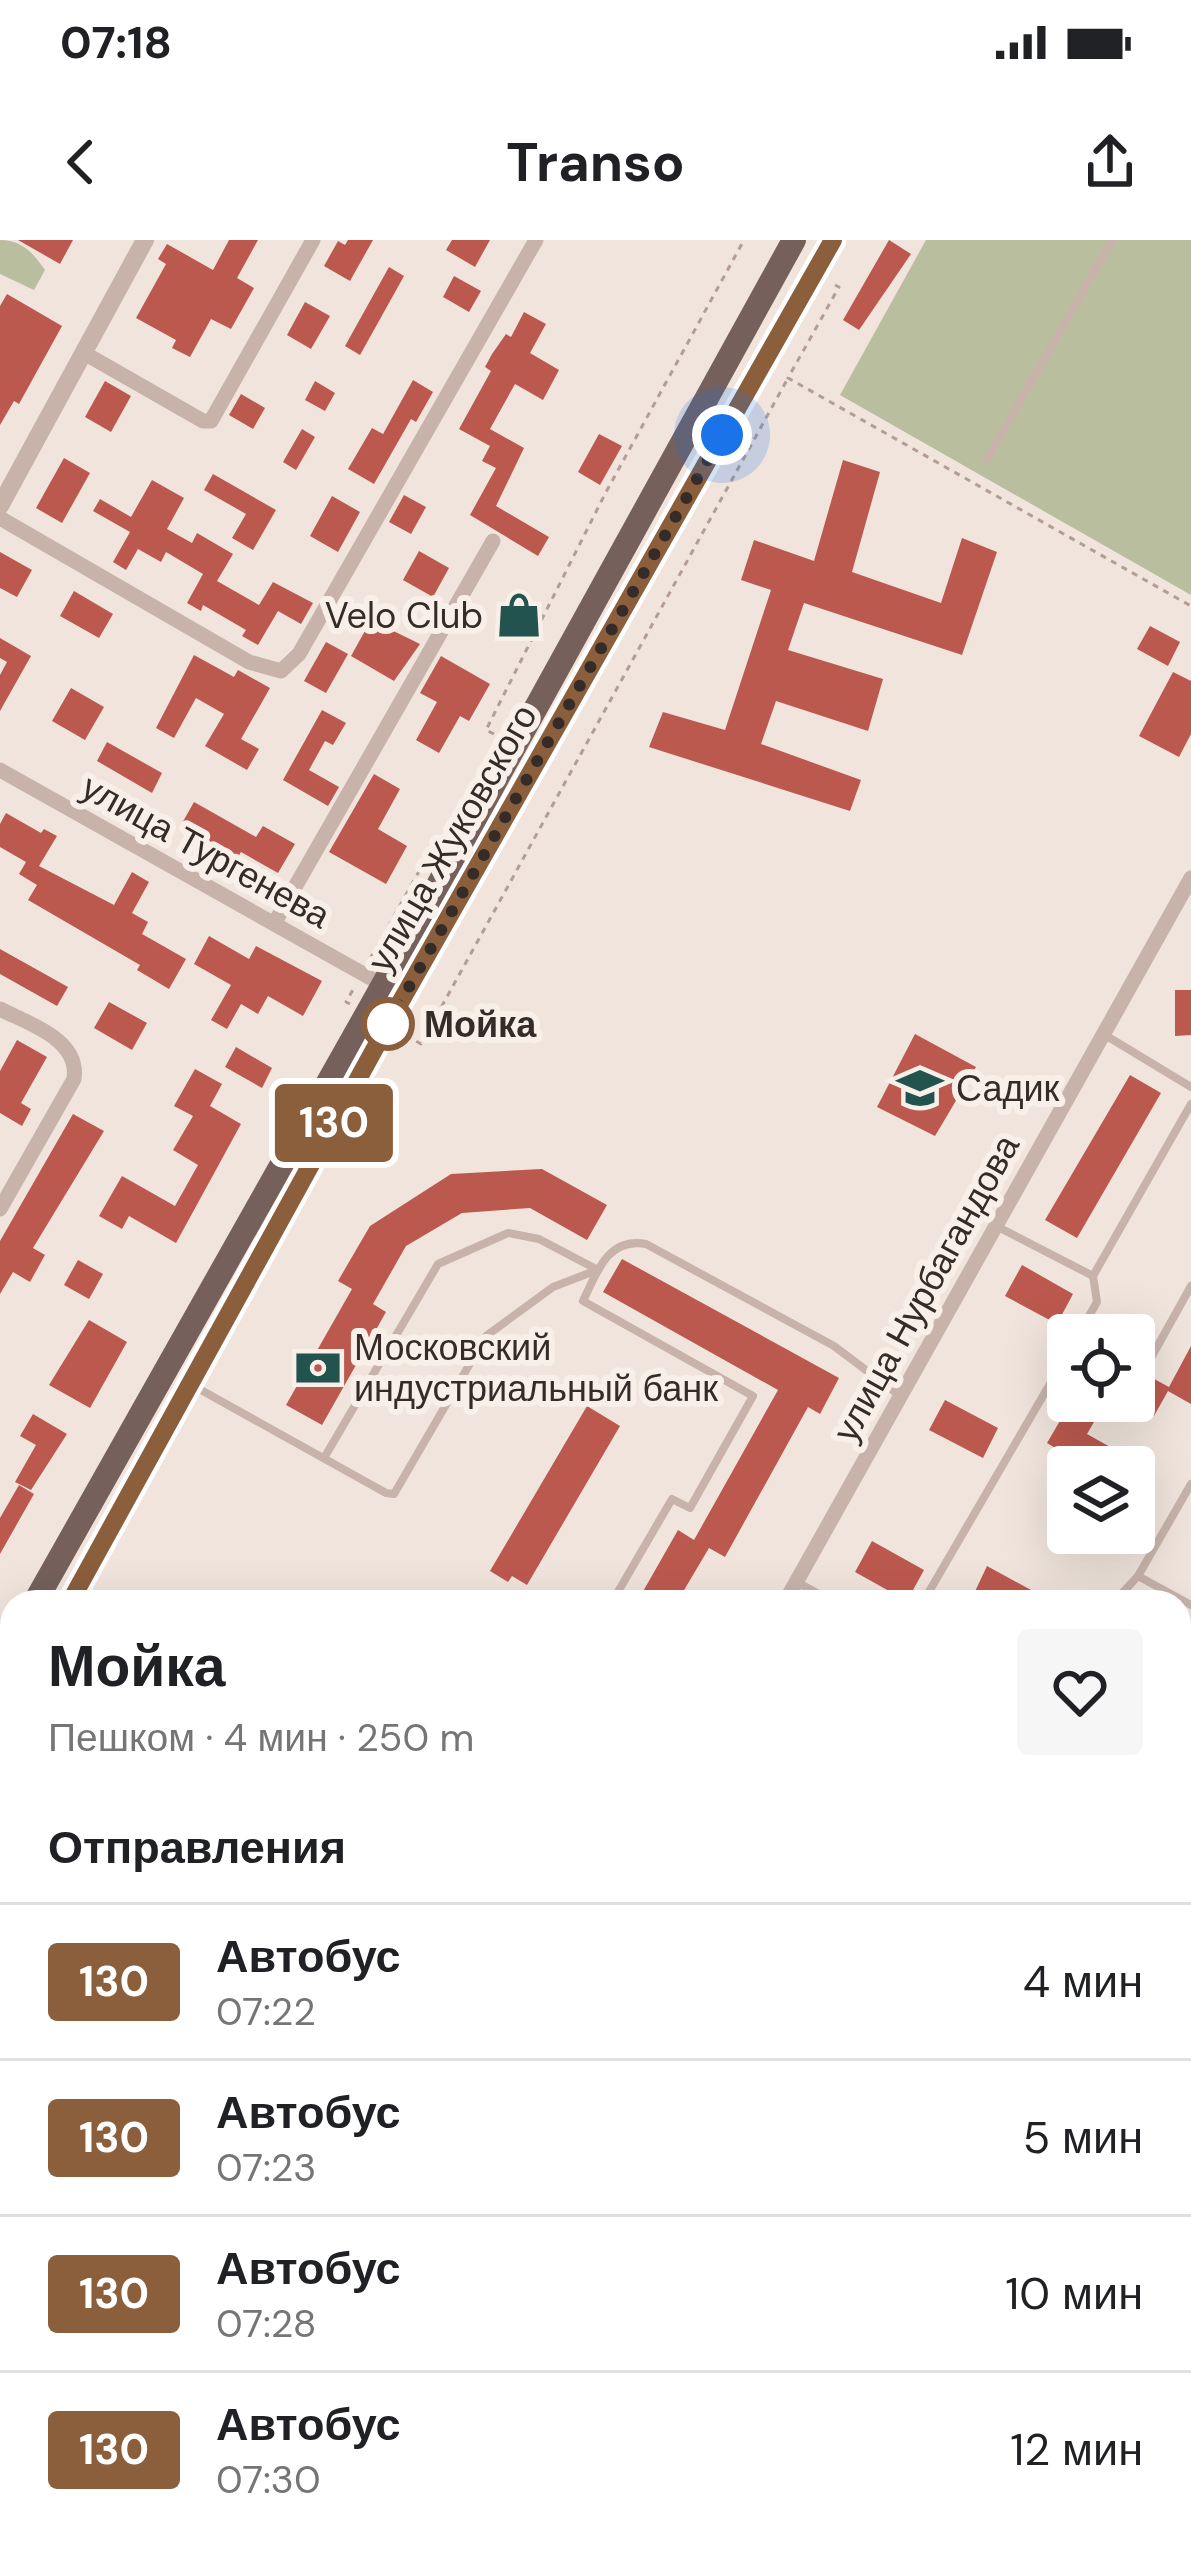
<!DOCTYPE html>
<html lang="ru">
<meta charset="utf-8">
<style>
body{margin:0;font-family:"DM Sans",sans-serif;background:#f6f6f6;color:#202124;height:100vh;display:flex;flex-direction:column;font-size:45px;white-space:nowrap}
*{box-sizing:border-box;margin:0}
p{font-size:39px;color:#757577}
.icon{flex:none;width:66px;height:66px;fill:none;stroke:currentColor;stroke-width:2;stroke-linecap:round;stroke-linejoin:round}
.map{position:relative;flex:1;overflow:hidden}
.drawer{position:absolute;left:0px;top:1350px;width:1191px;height:963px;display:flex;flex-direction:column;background:#fff;border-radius:36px 36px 0 0;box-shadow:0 12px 48px #0002}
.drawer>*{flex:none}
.badge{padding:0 24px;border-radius:9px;font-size:42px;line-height:78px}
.tools{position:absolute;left:1047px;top:1074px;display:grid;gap:24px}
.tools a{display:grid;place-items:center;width:108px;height:108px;border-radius:12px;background:#fff;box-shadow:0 12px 48px #0002;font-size:60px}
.you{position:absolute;width:60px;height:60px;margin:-30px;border:9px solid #fff;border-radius:50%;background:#1a73e8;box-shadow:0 0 0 18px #1a73e833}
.map>.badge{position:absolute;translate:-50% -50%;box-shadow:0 0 0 6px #fff}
h2{padding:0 48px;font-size:45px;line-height:108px}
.round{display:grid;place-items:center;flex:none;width:126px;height:126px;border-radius:12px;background:#f6f6f6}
.headline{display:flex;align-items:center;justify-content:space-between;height:204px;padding:0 48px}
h1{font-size:57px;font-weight:700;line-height:90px}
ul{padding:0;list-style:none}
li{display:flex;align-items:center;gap:36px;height:156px;padding:0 48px;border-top:3px solid #e0e0e0}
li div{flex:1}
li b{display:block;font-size:45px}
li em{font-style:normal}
li .badge{min-width:132px;font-weight:700;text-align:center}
.status{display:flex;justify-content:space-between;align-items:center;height:84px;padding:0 60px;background:#fff;direction:ltr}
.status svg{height:33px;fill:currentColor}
header{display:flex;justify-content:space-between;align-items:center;height:156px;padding:0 48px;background:#fff;font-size:54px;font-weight:700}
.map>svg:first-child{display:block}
.green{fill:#b8be9e}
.building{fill:#bc594f}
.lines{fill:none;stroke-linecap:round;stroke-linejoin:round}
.path{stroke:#b39d94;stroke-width:3;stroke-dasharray:6 6;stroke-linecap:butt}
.service{stroke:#c7b3a9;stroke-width:8}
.minor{stroke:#c7b3a9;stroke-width:15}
.tertiary{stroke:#c7b3a9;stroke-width:18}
.primary{stroke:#75605b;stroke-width:24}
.line-casing{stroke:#fff;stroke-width:27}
.line{stroke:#8b5e3c;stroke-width:18}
.walk{stroke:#352b28;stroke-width:12;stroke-dasharray:0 21.6}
.stop-dot{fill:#fff;stroke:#8b5e3c;stroke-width:6}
.labels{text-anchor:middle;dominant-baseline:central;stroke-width:12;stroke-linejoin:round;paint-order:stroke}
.poi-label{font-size:36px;fill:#352b28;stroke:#f8efe8;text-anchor:start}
.street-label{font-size:36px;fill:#352b28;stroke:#f8efe8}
.stop-label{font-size:36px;font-weight:bold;fill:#352b28;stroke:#f8efe8;text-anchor:start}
</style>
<div class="status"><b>07:18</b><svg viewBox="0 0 49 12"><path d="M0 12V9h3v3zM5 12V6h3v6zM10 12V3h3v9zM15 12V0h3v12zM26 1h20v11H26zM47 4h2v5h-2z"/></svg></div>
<header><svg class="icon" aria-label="back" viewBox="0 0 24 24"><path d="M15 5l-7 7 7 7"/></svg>Transo<svg class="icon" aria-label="share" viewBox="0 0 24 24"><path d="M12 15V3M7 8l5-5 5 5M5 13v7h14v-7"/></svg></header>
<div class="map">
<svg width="1191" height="2312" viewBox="0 0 1191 2312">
<rect width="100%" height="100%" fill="#f0e4dc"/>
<g class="green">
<path d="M 0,0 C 22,0 33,13 45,30 L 34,50 L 0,34 Z"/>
<polygon points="926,0 1191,0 1191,355 840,155"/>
</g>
<g class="building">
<polygon points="18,0 73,0 60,24"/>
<polygon points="229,0 258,0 237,38 254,48 231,89 211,79 190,117 172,108 176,100 136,78 166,24 158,19 167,4 213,30"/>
<polygon points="348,0 373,0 350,41 324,26 338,1 345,5"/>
<polygon points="452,0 490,0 475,27 446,10"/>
<polygon points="889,0 911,14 859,90 843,80"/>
<polygon points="389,27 404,36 360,115 345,106"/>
<polygon points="454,36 481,51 469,72 443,57"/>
<polygon points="7,54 62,86 19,164 14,161 0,185 0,66"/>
<polygon points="305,62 330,76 311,109 287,95"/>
<polygon points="524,72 546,84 530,113 559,130 543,160 515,144 490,189 524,208 496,266 549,297 538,316 470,275 496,228 482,221 490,206 459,189 491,131 485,127 492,114 506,94 511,97"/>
<polygon points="413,140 433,152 416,182 411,179 374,244 348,229 372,188 383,194"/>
<polygon points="105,141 131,156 111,192 85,177"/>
<polygon points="315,141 335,153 325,171 305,160"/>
<polygon points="241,154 265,168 253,189 229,175"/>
<polygon points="302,189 315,197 296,230 283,222"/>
<polygon points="599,194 622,206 600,245 578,232"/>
<polygon points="64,218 90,233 62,283 36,268"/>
<polygon points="843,220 880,232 852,332 941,363 962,298 997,312 962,415 804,363 788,410 883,439 868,491 776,461 761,504 861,540 850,571 649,507 663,472 725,490 771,350 741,340 754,300 814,321"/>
<polygon points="213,234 276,270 253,310 232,298 246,274 204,250"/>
<polygon points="152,240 184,258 167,289 192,303 197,293 233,314 217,341 259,365 273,342 313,363 301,384 278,371 258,405 242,396 246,390 203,365 201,371 187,363 203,334 166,312 161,322 138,309 126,330 113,322 130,292 93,271 100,259 131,277"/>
<polygon points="404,255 426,267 411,294 389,282"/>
<polygon points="332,256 360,272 338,312 310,296"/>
<polygon points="419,311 449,328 433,357 403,340"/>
<polygon points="0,312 32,330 17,357 0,348"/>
<polygon points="74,351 113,374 99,398 60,376"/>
<polygon points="371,380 420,404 394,441 351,416"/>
<polygon points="1150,386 1180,402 1168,426 1137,409"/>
<polygon points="0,398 31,416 0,471 0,435 7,422 0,418"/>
<polygon points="326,402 348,414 326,453 304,441"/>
<polygon points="194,415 234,437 238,430 270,448 241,499 259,509 247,530 205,506 224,474 196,458 174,498 156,488"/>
<polygon points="441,416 490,444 469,481 460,476 439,513 416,500 437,462 420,453"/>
<polygon points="1173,432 1191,441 1191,494 1179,517 1139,496"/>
<polygon points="71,448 104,467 85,500 52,481"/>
<polygon points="322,470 346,483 333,505 325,501 309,530 339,547 328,566 283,540"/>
<polygon points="107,502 162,533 152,553 97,521"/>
<polygon points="374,534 400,549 378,589 407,606 386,644 329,612"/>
<polygon points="194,562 256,597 263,586 295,604 278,633 241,612 238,617 181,585"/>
<polygon points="6,573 41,593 44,589 57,596 39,626 114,665 132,632 149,642 132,673 148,682 142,694 186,719 169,749 137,730 140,725 28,660 37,645 19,634 26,622 0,607 0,584"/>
<polygon points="209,696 249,719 256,706 322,741 303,776 268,756 258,774 241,764 227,789 211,780 231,745 194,724"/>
<polygon points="0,709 68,747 57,766 0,734"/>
<polygon points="1175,750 1191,750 1191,795 1175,796"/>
<polygon points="109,762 147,783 132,810 94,788"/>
<polygon points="915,794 976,827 935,896 877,867"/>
<polygon points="17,800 47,817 21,863 31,869 22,886 0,873 0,831"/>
<polygon points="236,807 272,828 262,848 225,827"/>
<polygon points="195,829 222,844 210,866 241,884 176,1003 129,976 122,989 99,976 122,936 175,966 198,925 173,910 193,876 174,866"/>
<polygon points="1130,835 1161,853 1077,998 1045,980"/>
<polygon points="73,874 104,891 33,1008 45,1015 30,1042 13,1032 0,1054 0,1001"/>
<polygon points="542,929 607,965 587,1000 530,968 462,973 406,1006 373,1064 386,1072 322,1185 286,1165 352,1049 338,1041 370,986 451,934"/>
<polygon points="622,1019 839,1138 820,1174 808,1167 725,1317 709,1308 677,1362 637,1362 678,1290 694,1300 778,1150 603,1052"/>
<polygon points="78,1020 103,1034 89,1059 64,1045"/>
<polygon points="1022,1025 1073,1054 1057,1084 1005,1056"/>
<polygon points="89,1080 127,1102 90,1168 49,1145"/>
<polygon points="1191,1106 1191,1164 1168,1151 1154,1176 1134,1165 1134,1128 1169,1147"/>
<polygon points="945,1160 998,1188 983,1218 929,1190"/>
<polygon points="587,1166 620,1186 527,1345 512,1336 508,1342 490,1331"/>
<polygon points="1068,1167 1094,1182 1087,1194 1146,1227 1087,1227 1047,1203"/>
<polygon points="33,1174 67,1194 31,1250 15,1242 36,1205 20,1196"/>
<polygon points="19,1245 34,1254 0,1314 0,1278"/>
<polygon points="872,1301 924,1330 907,1361 855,1332"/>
<polygon points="987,1326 1053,1362 970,1362"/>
</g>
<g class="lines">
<g class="path">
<polyline points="835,45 839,47 788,138 1191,366"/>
<polyline points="494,494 486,490 605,254 744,0"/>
<polyline points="370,719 427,617"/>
<polyline points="350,764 346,762 354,748"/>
<polyline points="406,795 421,804 788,138"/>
</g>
<g class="service">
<polyline points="987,219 1112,0"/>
<polyline points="1105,795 1191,847"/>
<polyline points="998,987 1093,1036"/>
<polyline points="1078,1095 1097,1062 1093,1036 1191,864"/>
<polyline points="1152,1116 1191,1046"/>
<polyline points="192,1145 386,1253 394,1254 486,1096 553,1047 597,1030"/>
<polyline points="324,1218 438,1024 508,993 539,999 598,1030"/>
<polyline points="1138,1336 1191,1365"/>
<polyline points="797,1342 833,1362"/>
<path d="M 612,1362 L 672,1259 L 690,1268 L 753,1156 L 583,1061 C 597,1032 608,997 646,1004 L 834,1106 L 899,1155"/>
<polyline points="923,1362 1068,1113"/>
<polyline points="1114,1362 1138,1336 1191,1244"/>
<polyline points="1179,1779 1191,1788"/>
<polyline points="1179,2227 1191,2228"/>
<polyline points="0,2292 12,2301"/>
<polyline points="12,2301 28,2312"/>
<polyline points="533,2301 547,2312"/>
<polyline points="690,2301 701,2312"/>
<polyline points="1118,2301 1161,2308"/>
<polyline points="925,2312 929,2307"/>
<polyline points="1008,2312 1017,2301"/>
</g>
<g class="minor">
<polyline points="84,113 203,181 211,181 313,0"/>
<polyline points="0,278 249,422 281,431 299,414 536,0"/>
<polyline points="0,530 383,745"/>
<polyline points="275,682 493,301"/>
<path d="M 0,769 C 29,784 80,799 74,839 L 0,969"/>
<polyline points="785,1362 1191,638"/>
<polyline points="1179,1923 1191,1902"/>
<polyline points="448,2312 460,2301"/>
</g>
<g class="tertiary">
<polyline points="0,266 145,0"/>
<polyline points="0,1555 12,1563"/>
<polyline points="1179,2063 1191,2065"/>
</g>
<g class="primary">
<polyline points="35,1362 383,745 794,0"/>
<polyline points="70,1362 401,762 833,0"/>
<polyline points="0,1425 12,1404"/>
<polyline points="0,1489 12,1468"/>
</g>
</g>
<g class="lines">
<g class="line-casing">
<polyline id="line" points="70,1362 401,761 833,0"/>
</g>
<use href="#line" class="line"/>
<polyline class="walk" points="388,784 722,195"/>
</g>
<defs>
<g id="shop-bare" transform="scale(3.6)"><path d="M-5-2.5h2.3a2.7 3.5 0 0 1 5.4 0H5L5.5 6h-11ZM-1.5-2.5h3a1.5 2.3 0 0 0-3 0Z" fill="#22534f" stroke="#f8efe8" stroke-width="2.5" paint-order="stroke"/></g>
<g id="school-bare" transform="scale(3.6)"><path d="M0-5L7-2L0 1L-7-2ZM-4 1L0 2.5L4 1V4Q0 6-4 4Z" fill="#22534f" stroke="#f8efe8" stroke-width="2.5" paint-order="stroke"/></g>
<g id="bank-bare" transform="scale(3.6)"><path d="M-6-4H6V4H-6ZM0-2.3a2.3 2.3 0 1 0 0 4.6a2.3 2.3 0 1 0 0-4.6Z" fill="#22534f" stroke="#f8efe8" stroke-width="2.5" paint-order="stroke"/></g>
</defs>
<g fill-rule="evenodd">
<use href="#shop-bare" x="519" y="375"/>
<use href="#school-bare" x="920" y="848"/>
<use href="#bank-bare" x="318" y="1128"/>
</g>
<circle class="stop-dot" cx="388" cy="784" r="24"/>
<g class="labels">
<g class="poi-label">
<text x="483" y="375" text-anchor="end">Velo Club</text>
<text x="956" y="848">Садик</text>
<text x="354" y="1107">Московский<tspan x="354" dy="41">индустриальный банк</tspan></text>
</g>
<g class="street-label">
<text transform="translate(452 598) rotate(-60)">улица Жуковского</text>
<text transform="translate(206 611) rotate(29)">улица Тургенева</text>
<text transform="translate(926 1048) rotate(-61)">улица Нурбагандова</text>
</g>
<g class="stop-label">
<text x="424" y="784">Мойка</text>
</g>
</g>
</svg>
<div class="tools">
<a><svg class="icon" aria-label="locate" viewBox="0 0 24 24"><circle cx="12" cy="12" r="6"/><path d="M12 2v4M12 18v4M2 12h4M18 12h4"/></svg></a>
<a><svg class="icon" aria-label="layers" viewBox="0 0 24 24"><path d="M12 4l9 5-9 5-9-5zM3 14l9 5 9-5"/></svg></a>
</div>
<div class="you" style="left:722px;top:195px"></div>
<b class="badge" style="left:334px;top:883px;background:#8b5e3c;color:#fff">130</b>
<section class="drawer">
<div class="headline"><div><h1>Мойка</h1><p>Пешком · 4 мин · 250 m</p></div><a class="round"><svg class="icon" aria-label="heart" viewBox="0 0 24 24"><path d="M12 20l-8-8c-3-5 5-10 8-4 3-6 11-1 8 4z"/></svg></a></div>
<h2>Отправления</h2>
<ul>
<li><span class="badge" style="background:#8b5e3c;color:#fff">130</span><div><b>Автобус</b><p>07:22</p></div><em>4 мин</em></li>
<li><span class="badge" style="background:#8b5e3c;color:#fff">130</span><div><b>Автобус</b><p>07:23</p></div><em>5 мин</em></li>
<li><span class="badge" style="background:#8b5e3c;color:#fff">130</span><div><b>Автобус</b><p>07:28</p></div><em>10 мин</em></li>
<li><span class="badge" style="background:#8b5e3c;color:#fff">130</span><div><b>Автобус</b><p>07:30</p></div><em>12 мин</em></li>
</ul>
</section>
</div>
